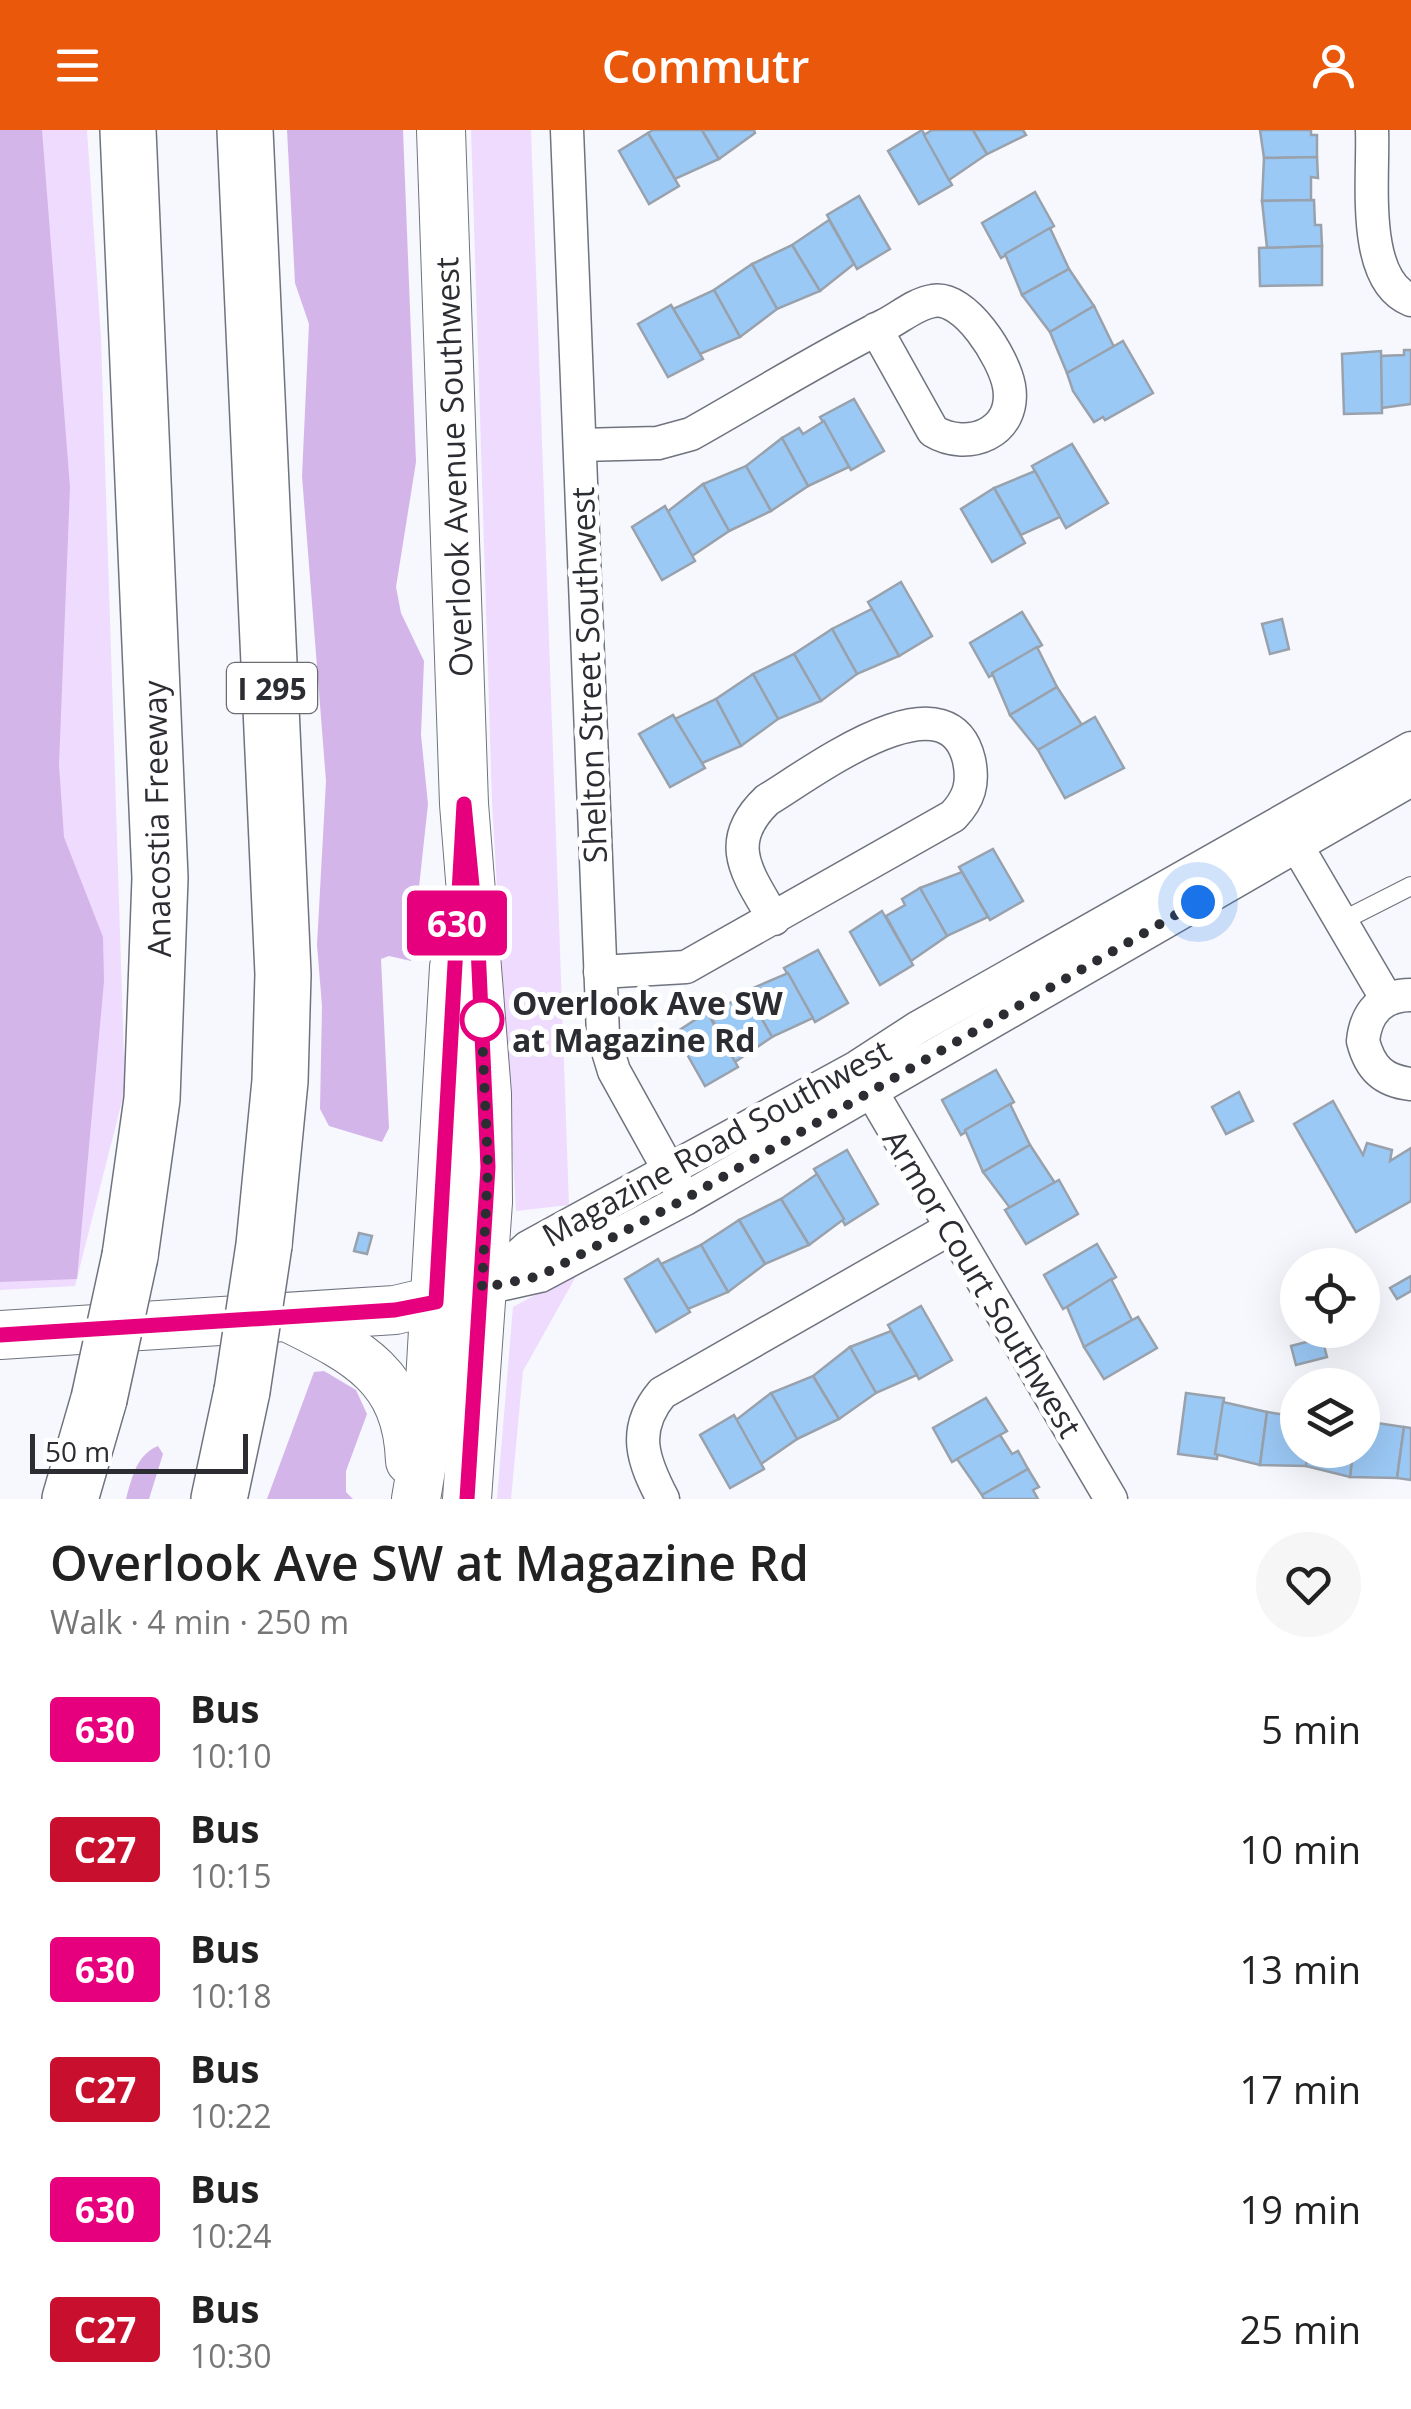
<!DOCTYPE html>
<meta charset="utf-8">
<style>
body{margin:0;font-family:"Open Sans",sans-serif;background:#f6f6f6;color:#222;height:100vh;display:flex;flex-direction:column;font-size:38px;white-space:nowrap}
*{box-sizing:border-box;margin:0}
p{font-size:32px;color:#767676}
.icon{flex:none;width:55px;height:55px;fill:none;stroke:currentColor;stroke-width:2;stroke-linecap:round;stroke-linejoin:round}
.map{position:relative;height:1369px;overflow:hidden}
.drawer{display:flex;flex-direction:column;background:#fff;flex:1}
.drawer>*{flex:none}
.badge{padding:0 20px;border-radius:8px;font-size:35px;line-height:65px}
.buttons{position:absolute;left:1280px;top:1118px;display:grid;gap:20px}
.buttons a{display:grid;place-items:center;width:100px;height:100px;border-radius:50%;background:#fff;box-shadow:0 10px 40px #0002;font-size:50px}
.scale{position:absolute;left:30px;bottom:25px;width:218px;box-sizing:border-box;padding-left:10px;border:5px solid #2b2d32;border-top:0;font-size:28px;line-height:35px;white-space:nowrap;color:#2b2d32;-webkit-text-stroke:8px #fff;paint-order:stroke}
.you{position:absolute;width:50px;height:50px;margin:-25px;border:8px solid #fff;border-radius:50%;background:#1a73e8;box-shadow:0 0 0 15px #1a73e833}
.map>.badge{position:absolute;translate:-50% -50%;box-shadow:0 0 0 5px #fff}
.round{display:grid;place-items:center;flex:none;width:105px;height:105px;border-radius:52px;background:#f6f6f6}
.head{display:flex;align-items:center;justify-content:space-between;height:170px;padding:0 50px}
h1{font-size:48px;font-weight:600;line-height:75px}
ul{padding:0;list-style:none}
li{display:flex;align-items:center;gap:30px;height:120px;padding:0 50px}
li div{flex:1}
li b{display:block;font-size:38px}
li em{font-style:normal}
li .badge{min-width:110px;font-weight:700;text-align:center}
header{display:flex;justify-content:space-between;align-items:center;height:130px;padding:0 50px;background:#ea580c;color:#fff;font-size:45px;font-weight:600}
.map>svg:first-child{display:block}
.green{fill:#efdbfd}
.forest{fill:#d4b5ea}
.building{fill:#9bc9f6;stroke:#99a2ac;stroke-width:2.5}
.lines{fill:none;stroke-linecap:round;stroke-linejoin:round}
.lane-casing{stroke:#6f737e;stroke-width:20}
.street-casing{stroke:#6f737e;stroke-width:35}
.secondary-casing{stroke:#6f737e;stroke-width:50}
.highway-casing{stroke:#6f737e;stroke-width:58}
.lane{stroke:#fff;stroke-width:18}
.street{stroke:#fff;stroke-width:32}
.secondary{stroke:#fff;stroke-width:48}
.highway{stroke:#fff;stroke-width:55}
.highway-bridge-casing{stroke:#6f737e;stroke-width:58;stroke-linecap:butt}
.highway-bridge{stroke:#fff;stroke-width:55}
.line-casing{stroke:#fff;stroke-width:22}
.line{stroke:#e6007e;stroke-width:15}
.walk{stroke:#2b2d32;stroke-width:10;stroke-dasharray:0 18}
.stop-dot{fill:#fff;stroke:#e6007e;stroke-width:5}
.labels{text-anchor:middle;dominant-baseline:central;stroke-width:10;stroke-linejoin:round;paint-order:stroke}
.shield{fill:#fff;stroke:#6b6c70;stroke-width:2.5}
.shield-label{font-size:30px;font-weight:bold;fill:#2b2d32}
.street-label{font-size:32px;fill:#2b2d32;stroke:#fff}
.stop-label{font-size:32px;font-weight:bold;fill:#2b2d32;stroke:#fff;text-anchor:start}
</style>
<header><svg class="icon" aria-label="menu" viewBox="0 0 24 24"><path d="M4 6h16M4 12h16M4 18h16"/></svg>Commutr<svg class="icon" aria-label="person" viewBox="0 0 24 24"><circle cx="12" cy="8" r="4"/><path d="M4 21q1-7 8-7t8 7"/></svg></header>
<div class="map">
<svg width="1411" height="1369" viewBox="0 0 1411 1369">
<rect width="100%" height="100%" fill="#f6f8fd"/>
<g class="green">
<polygon points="0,0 87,0 101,208 125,959 75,1156 0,1160"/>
<polygon points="471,0 531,0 569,1075 516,1081 492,672"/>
<polygon points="579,1141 523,1241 511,1369 497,1369 513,1177"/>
</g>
<g class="forest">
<polygon points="0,0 42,0 70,357 59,635 64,707 103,807 104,851 77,1149 0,1152"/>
<polygon points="287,0 403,0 416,332 396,457 401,483 424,531 421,605 428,674 411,831 389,826 381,829 389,998 382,1012 329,996 320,979 322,876 317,815 326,651 302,346 309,194 295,153"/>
<polygon points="324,1241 356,1260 367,1284 346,1341 346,1362 353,1369 267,1369 314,1242"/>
<path d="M 158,1316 L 163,1324 L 149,1369 L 126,1369 C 132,1348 136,1325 158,1316 Z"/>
</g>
<g class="building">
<polygon points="653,0 702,0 719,29 675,49 648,3"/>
<polygon points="702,0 754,0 755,3 719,29"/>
<polygon points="922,0 952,55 919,74 888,21"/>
<polygon points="932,0 973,0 987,24 949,50 924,5"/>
<polygon points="973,0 1023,0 1026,5 987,24"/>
<polygon points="1260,0 1311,0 1311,5 1317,5 1317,27 1264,28"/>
<polygon points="648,3 679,56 649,74 619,21"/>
<polygon points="1317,27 1318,48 1311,47 1311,70 1262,71 1264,28"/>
<polygon points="1035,62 1054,96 1001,128 982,93"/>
<polygon points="859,66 890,119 857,139 827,85"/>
<polygon points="1314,70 1315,95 1321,95 1322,116 1267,118 1262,71"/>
<polygon points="829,90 854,134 820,161 792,115"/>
<polygon points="1050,98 1069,139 1022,165 1005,124"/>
<polygon points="792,115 820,161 777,179 752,134"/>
<polygon points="1322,116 1322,155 1260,156 1259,118"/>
<polygon points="752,134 777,179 740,207 714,160"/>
<polygon points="1069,139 1094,176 1050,202 1022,165"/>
<polygon points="714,160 740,207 700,224 673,179"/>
<polygon points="671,175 703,229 668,247 638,194"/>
<polygon points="1094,176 1114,217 1067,243 1050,202"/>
<polygon points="1123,211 1153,263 1105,290 1103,287 1094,292 1073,261 1067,243"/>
<polygon points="1404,220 1411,220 1411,274 1381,278 1379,226 1404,225"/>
<polygon points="1381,221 1382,283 1344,284 1342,224"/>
<polygon points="854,269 884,321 851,340 820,287"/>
<polygon points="824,291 849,337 808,356 782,308 799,298 803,304"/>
<polygon points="782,308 808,356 771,381 746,336"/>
<polygon points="1072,314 1108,373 1066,398 1032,336"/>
<polygon points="746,336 771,381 729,401 703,354"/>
<polygon points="1035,341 1060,387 1021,405 994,358"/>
<polygon points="703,354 729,401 692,426 667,382"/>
<polygon points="994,358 1025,413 992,432 961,379"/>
<polygon points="665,376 695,431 662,450 632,397"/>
<polygon points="901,452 932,506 899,526 868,472"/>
<polygon points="872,479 899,526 857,544 832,499"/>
<polygon points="1022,482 1042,515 989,547 970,513"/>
<polygon points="1282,489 1289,519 1270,524 1262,494"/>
<polygon points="832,499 857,544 821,571 794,524"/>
<polygon points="1037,517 1057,557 1010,585 992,543"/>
<polygon points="794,524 821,571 778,589 753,544"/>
<polygon points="753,544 778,589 741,616 716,569"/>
<polygon points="1057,557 1082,595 1038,620 1010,585"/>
<polygon points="716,569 741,616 700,634 675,589"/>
<polygon points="673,585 705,638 670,657 639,604"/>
<polygon points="1095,587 1124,638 1065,668 1038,620"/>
<polygon points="993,719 1023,771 990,790 959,737"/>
<polygon points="962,742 988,787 947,806 920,758"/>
<polygon points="920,758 947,806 911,831 886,786 905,775 902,769"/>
<polygon points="882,781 913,835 880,855 850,802"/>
<polygon points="818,820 848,873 815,892 784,838"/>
<polygon points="788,843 813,888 772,907 746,861"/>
<polygon points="746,861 772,907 735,932 711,887"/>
<polygon points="707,882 738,937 705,956 675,903"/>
<polygon points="996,940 1014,972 961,1005 942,970"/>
<polygon points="1239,962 1253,991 1226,1004 1212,977"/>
<polygon points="1333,971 1363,1025 1367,1013 1392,1020 1390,1031 1411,1018 1411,1071 1356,1102 1294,994"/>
<polygon points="1010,974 1030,1015 983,1042 965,1000"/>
<polygon points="1030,1015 1055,1053 1010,1078 983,1042"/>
<polygon points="847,1020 878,1074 845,1095 814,1039"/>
<polygon points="817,1044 844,1089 809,1115 781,1069"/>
<polygon points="1059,1050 1078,1084 1026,1114 1005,1080"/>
<polygon points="781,1069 809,1115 765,1134 739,1090"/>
<polygon points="739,1090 765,1134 728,1162 701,1115"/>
<polygon points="359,1103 372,1106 367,1124 354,1121"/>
<polygon points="1097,1114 1116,1147 1063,1179 1044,1145"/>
<polygon points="701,1115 728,1162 688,1179 661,1134"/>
<polygon points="658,1129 690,1182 656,1202 625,1149"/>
<polygon points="1411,1146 1411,1161 1397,1169 1390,1158"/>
<polygon points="1111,1149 1132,1190 1084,1217 1067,1177"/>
<polygon points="921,1176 952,1230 919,1249 888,1195"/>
<polygon points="1138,1187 1157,1218 1104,1249 1084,1217"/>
<polygon points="891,1201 917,1245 876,1263 850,1217"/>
<polygon points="1322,1208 1327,1227 1296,1235 1291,1216"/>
<polygon points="850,1217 876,1263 839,1289 813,1246"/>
<polygon points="813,1246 839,1289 797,1309 771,1263"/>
<polygon points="771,1263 797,1309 761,1334 736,1290"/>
<polygon points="1186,1263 1224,1268 1217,1329 1178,1324"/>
<polygon points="986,1268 1007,1301 952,1332 933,1298"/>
<polygon points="1223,1272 1267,1282 1260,1335 1215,1324"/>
<polygon points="1286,1281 1298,1282 1298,1320 1308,1320 1306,1336 1260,1335 1267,1282 1286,1285"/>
<polygon points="734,1285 764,1339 730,1358 700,1305"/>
<polygon points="1377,1293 1404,1297 1397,1348 1350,1347 1353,1320 1362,1320 1362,1295 1376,1297"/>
<polygon points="1404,1297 1411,1298 1411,1350 1397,1348"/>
<polygon points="1000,1305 1012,1324 1018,1321 1028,1339 982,1365 957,1329"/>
<polygon points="1308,1320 1353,1320 1350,1347 1306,1336"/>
<polygon points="1028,1339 1039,1357 1033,1360 1038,1369 984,1369 982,1365"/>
</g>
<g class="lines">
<g class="lane-casing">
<polyline id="lane" points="1342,791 1411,756"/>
</g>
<g class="street-casing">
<g id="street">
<polyline points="567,0 603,905 614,941 685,1069"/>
<path d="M 1372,0 C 1374,48 1360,150 1411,170"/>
<path d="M 580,315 L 658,313 L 691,304 C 755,268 819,228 885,195 C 899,188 917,173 933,171 C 965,165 1004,228 1009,256 C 1017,303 968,322 933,301 L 876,199"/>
<polyline points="1287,699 1386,868"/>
<path d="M 600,842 L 686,837 L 953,686 C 969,669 974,654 969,630 C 947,539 809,645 767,670 C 722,713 748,744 774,789"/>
<path d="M 1411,865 C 1382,865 1366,882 1363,911 C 1370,938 1383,951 1411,954"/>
<polyline points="860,942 1111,1369"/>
<polyline points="482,1158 528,1117 857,937 917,898 1411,618"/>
<polyline points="486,1158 540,1146 685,1069 1411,650"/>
<path d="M 663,1369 C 643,1331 631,1300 662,1263 L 951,1098"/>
</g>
</g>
<g class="secondary-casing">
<g id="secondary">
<polyline points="441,0 464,674 487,964 488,1072 467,1369"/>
<path d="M 289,1188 C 358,1222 407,1246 410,1331"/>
<polyline points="0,1205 395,1180 464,1164"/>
<polyline points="416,1369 427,1304 454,837"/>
</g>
</g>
<g class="highway-casing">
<g id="highway">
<polyline points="128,0 160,748 152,969 130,1126"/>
<polyline points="245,0 283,844 280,951 264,1115"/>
<polyline points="70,1369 99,1269"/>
<polyline points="219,1369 242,1261"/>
</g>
</g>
<use href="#lane" class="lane"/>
<use href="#street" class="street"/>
<use href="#secondary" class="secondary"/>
<use href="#highway" class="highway"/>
<g class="highway-bridge-casing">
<g id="highway-bridge">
<polyline points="242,1261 264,1115"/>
<polyline points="99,1269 130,1126"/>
</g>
</g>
<use href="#highway-bridge" class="highway-bridge"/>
</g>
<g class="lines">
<g class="line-casing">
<polyline id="line" points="0,1205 395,1180 436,1172 464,674 478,817 488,1037 467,1369"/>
</g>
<use href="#line" class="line"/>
<polyline class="walk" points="482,890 481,879 488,1037 482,1158 540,1146 685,1069 1198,772"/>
</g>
<circle class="stop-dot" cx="482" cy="890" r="20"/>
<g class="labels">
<rect class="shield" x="227" y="533" width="90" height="50" rx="8"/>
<g class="shield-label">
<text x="272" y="558">I 295</text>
</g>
<g class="street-label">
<text transform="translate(453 337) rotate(-92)">Overlook Avenue Southwest</text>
<text transform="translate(588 545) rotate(-92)">Shelton Street Southwest</text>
<text transform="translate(156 689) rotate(-91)">Anacostia Freeway</text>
<text transform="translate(716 1012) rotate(-29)">Magazine Road Southwest</text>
<text transform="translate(983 1153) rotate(59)">Armor Court Southwest</text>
</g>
<g class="stop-label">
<text x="512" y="872">Overlook Ave SW<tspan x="512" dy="37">at Magazine Rd</tspan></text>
</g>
</g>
</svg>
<div class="buttons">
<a><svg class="icon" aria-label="locate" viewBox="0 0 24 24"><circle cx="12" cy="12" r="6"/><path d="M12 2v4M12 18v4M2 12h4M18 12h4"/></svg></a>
<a><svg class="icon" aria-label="layers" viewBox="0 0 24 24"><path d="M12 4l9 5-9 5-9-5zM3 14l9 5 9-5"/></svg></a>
</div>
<div class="scale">50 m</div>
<div class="you" style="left:1198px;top:772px"></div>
<b class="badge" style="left:457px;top:793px;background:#e6007e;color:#fff">630</b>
</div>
<section class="drawer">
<div class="head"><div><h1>Overlook Ave SW at Magazine Rd</h1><p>Walk · 4 min · 250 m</p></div><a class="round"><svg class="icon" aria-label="heart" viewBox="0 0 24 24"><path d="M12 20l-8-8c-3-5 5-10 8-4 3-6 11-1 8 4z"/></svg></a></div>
<ul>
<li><span class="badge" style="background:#e6007e;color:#fff">630</span><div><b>Bus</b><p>10:10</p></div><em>5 min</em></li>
<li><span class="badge" style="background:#c8102e;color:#fff">C27</span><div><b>Bus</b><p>10:15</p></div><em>10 min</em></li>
<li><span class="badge" style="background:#e6007e;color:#fff">630</span><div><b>Bus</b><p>10:18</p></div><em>13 min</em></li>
<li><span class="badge" style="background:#c8102e;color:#fff">C27</span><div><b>Bus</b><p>10:22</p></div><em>17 min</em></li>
<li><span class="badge" style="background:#e6007e;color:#fff">630</span><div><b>Bus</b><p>10:24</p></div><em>19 min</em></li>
<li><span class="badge" style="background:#c8102e;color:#fff">C27</span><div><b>Bus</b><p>10:30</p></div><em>25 min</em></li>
</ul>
</section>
